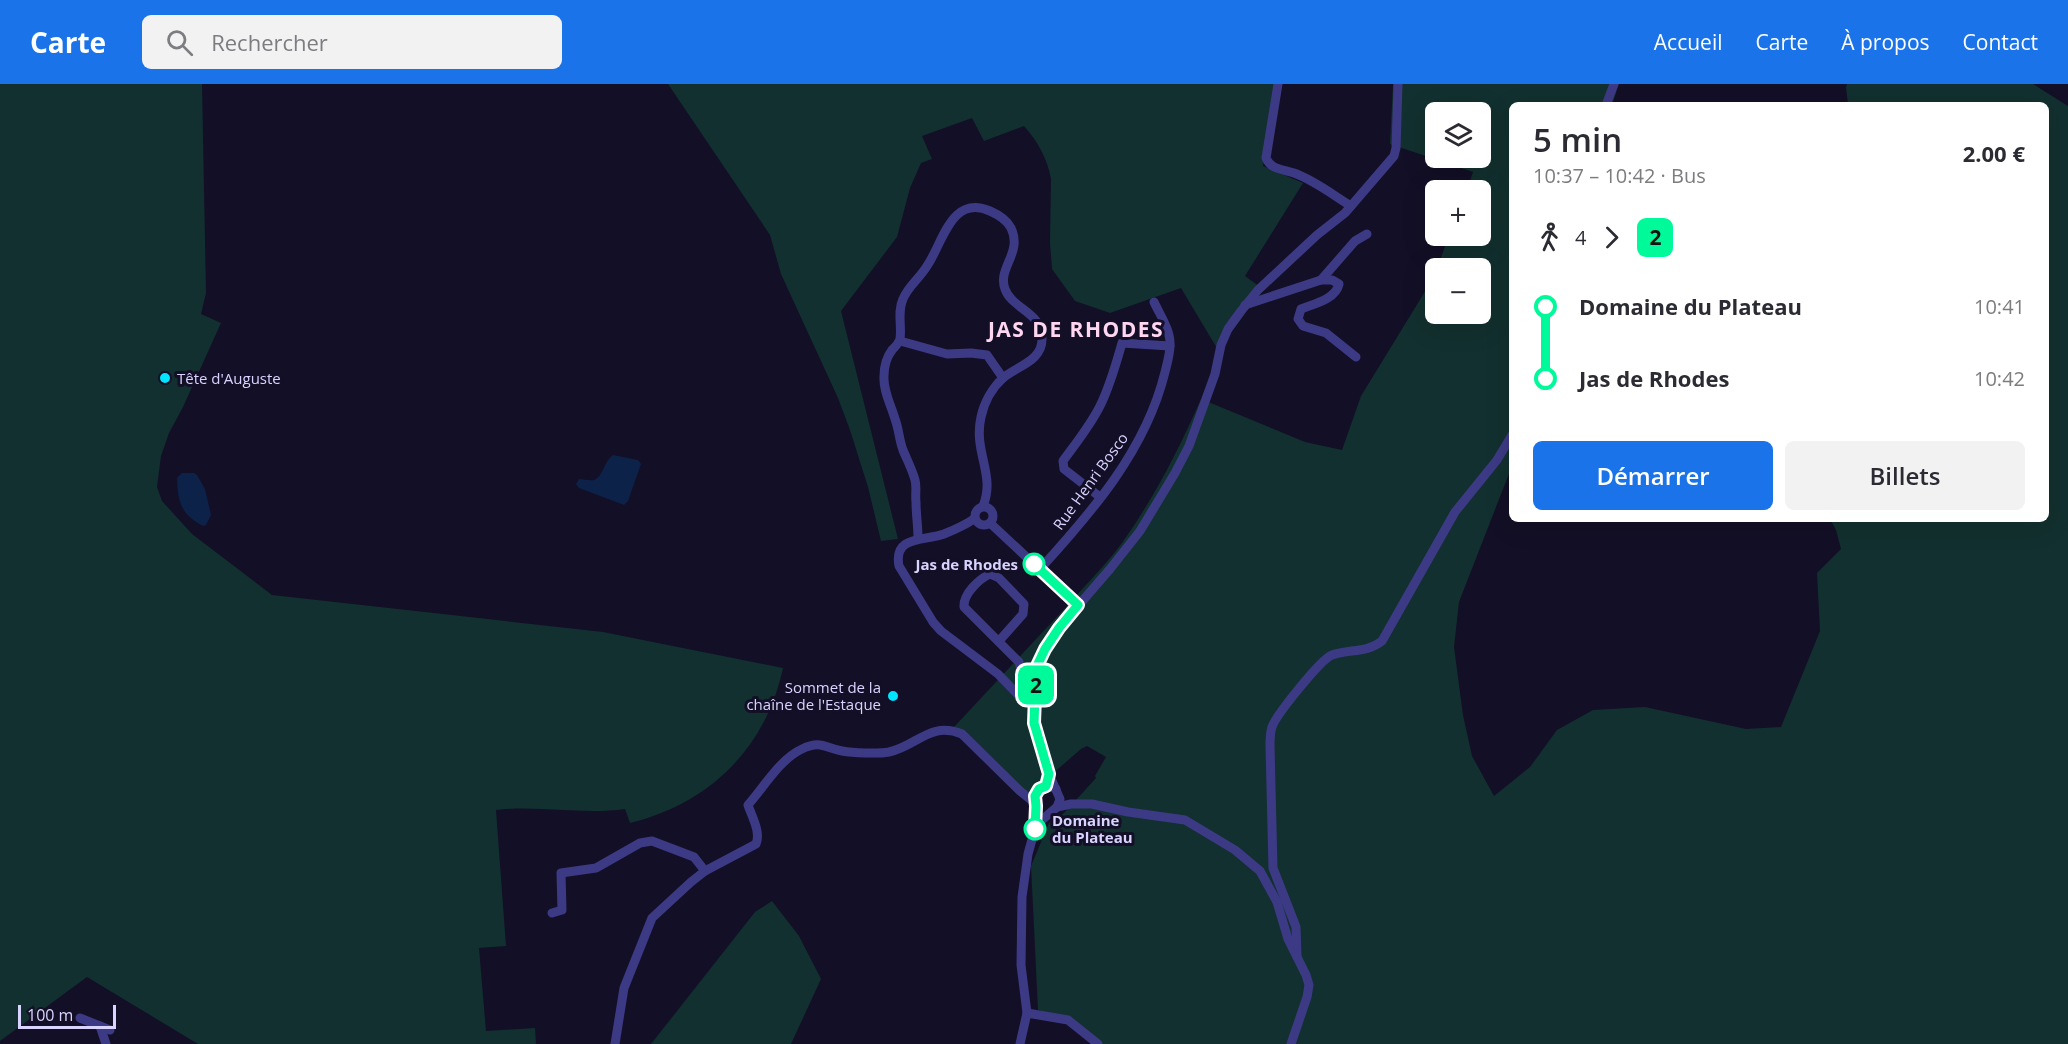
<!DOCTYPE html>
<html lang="fr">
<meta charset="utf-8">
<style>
body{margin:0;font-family:"Open Sans",sans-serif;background:#f2f2f3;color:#2b2b33;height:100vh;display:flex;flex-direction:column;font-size:22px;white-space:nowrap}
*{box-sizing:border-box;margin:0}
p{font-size:20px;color:#7c7c81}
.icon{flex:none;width:33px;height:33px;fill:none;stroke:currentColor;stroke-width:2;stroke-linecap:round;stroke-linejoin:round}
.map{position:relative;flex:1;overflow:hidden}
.details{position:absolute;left:1509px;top:18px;width:540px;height:420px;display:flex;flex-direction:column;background:#fff;border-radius:9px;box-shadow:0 6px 24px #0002}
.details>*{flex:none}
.badge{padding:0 12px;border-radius:9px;font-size:21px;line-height:39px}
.fabs{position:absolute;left:1425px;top:18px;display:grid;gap:12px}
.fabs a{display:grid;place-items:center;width:66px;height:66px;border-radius:9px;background:#fff;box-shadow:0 6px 24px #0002;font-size:30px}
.scale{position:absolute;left:18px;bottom:15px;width:98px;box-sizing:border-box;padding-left:6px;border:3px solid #d9d4ff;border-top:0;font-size:16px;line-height:21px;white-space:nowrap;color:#d9d4ff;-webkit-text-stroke:4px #130f26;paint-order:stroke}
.map>.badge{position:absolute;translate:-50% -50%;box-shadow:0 0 0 3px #fff}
.legs{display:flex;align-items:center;gap:9px;height:66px;padding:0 24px;font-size:20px}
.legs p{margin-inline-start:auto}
.summary{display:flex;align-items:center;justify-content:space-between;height:102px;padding:0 24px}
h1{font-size:33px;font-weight:600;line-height:45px}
.button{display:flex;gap:12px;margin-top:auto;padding:12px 24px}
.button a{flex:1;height:69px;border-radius:9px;background:#1a73e8;color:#fff;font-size:24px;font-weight:600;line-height:69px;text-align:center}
.button a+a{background:#f2f2f3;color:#2b2b33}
ul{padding:0 24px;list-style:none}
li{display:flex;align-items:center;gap:21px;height:72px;font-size:22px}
li i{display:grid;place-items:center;width:9px;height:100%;margin:0 8px;background:currentColor}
li i::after{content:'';width:15px;height:15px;margin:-8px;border:4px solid;border-radius:50%;background:#fff}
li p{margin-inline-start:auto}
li:first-child i{background:linear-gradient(#0000 50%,currentColor 0)}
li:last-child i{background:linear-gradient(currentColor 50%,#0000 0)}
header{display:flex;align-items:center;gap:36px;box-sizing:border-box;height:84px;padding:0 30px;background:#1a73e8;color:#fff}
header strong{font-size:28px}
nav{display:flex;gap:33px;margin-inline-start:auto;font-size:21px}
.search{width:420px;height:54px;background:#f2f2f3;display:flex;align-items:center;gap:15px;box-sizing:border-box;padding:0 21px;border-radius:9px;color:#7c7c81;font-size:22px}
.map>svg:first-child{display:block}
.green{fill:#12302f;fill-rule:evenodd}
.water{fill:#0c2248}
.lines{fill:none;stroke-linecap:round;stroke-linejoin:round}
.minor{stroke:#3d3a85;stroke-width:9}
.line-1-casing{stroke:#fff;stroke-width:14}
.line-1{stroke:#00fa9a;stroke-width:9}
.poi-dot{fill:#00e5ff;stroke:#130f26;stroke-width:2}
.stop-1-dot{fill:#fff;stroke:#00fa9a;stroke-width:3}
.labels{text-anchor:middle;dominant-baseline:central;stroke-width:6;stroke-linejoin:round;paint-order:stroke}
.poi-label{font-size:15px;fill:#d9d4ff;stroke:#130f26;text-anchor:start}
.street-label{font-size:15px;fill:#d9d4ff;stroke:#130f26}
.stop-label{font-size:15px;font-weight:bold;fill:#d9d4ff;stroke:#130f26;text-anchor:end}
.district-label{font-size:21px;font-weight:bold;letter-spacing:1.5px;fill:#ffd6f0;stroke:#130f26}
</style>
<header>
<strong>Carte</strong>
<div class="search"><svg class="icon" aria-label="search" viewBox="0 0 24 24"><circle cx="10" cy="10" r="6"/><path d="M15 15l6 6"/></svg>Rechercher</div>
<nav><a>Accueil</a><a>Carte</a><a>À propos</a><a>Contact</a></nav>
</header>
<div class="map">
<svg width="2068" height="960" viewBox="0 0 2068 960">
<rect width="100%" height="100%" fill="#130f26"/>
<g class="green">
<path d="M 0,0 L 202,0 L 206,209 L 201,230 L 221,239 L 183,323 L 169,349 L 161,372 L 157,403 L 162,417 L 192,450 L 272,511 L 603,548 L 783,584 C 766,664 709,720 630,739 L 625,725 C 582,731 539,721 496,726 L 506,862 L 479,864 L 486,947 L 535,944 L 536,960 L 198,960 L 87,893 L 0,957 Z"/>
<path d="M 668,0 L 1277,0 L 1263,82 L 1303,99 L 1245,192 L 1263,205 L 1218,266 L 1181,204 L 1110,229 L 1075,217 L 1052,185 L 1050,159 L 1051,95 C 1047,74 1038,58 1024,42 L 984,57 L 972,34 L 922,52 L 932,75 L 921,79 L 910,104 L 897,153 L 841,227 L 898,455 L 881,457 L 868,403 L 850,346 L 838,314 L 781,190 L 770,151 Z"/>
<path d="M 1393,0 L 1619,0 L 1612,21 L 1512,21 L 1512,382 L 1459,518 L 1454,563 L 1463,631 L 1472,672 L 1494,712 L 1530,683 L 1557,646 L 1593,626 L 1645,623 L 1746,645 L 1781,643 L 1820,547 L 1817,489 L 1841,465 L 1836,446 L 1830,435 L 2046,435 L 2046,21 L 1848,21 L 1846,3 L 1847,0 L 2033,0 L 2068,22 L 2068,960 L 1094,960 L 1060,934 L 1038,926 L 1031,782 L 1049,739 L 1064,729 L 1096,694 L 1095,692 L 1106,673 L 1087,662 L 1081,665 L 1028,711 L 954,643 L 1067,522 L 1065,516 L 1070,510 L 1076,512 C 1092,494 1110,476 1124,456 C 1155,412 1179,365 1201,315 L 1305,358 L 1342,366 L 1361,312 L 1432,196 L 1435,188 L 1436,230 L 1480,230 L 1480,184 L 1437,184 L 1449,152 L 1480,152 L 1480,106 L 1467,106 L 1473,88 L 1390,60 ZM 1436,28 L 1480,28 L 1480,74 L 1436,74 Z"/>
<polygon points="772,817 799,852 821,895 791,960 651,960 755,828"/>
</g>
<g class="water">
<path d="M 613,371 L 638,376 L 641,380 L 628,417 L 624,421 L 579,404 L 576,400 L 579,395 C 583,395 590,397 594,396 C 603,393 604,377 613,371 Z"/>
<path d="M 182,389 L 194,389 L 197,391 L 205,405 L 211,431 L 206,441 L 203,442 C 180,430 178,417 177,394 Z"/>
</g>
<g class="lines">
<g class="minor">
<path d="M 1278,0 L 1266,74 C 1271,86 1283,85 1294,89 C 1314,96 1333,111 1351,122"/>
<polyline points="1606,21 1614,0"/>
<polyline points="1321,196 1355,157 1367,150"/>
<path d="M 1245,221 L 1321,196 L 1332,196 L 1339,200 C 1336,215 1314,220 1301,225 L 1298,235 L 1303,242 L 1326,249 L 1356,273"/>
<polyline points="900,257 947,270 971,269 987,271 1003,294"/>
<path d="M 1100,413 L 1064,385 L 1063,377 C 1076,359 1090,342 1100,322 C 1110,302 1116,280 1122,259 L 1170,262"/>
<circle cx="984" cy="432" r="9"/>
<path d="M 974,435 C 965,441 954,446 944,450 C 925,457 893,451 899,482 L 933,538 L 941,547 L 998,590 L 1022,615 L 1035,622"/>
<polyline points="990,439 1078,521"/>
<path d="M 918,454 C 918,442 916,430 916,418 C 915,410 917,403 915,396 C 912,385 907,376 903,366 C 899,356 899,345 895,335 C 891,321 883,307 884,292 C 884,282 886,274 892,266 C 895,263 899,259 900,255 C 902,242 897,228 903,215 C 908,202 920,194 927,182 C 943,159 951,110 990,127 C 999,131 1007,136 1011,144 C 1023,169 997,184 1005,205 C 1012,225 1042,228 1042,254 C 1043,277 1017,282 1003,294 C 992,304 984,319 981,333 C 973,368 996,391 983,422"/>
<path d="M 1040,485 C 1092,428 1146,366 1165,288 C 1167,280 1170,270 1170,261 C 1171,247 1160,231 1154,218"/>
<path d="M 999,557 L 1023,530 L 1024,520 L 999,494 L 990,490 C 979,495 963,510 964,523 L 1019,578 L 1023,594 L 1022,615"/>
<polyline points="1057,723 1071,720 1092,720 1128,728 1185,736 1235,766 1260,787 1277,818 1288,855 1306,891 1309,901 1307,913 1291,960"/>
<polyline points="1036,741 1057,723 1060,715 1049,690 1034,639 1036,584 1045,565 1059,544 1110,485 1140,447 1175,389 1189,362 1215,290 1221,261 1228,245 1241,227 1258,206 1317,151 1345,129 1394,72 1396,64 1398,0"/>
<polyline points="552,829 562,826 561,789 596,784 640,759 652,757 694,773 705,787"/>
<path d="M 1297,873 L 1296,843 L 1273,784 L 1270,662 C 1270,656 1270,649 1272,643 C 1276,631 1321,575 1332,571 C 1349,565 1367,569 1382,557 L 1455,428 L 1497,376 L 1512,351"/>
<polyline points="1027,929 1068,936 1098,960"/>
<polyline points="80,934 110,946"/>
<polyline points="100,942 106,960"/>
<path d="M 615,960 L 624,904 L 652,834 L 691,798 L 705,787 L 756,760 C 761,748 752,733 748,721 C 764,703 780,675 802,665 C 821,656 825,664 842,667 C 853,669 878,670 889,668 C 917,662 930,637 962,650 L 1020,707 L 1035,719"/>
<polyline points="1020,960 1027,929 1021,881 1022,813 1028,770 1036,741 1035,712 1042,703 1050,702 1056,705"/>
</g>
</g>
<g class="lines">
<g class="line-1-casing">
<polyline id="line-1" points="1034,480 1078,521 1059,544 1045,565 1036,584 1034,639 1049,690 1046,702 1039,705 1035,712 1036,722 1035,745"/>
</g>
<use href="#line-1" class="line-1"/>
</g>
<g class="poi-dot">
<circle cx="165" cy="294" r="6"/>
<circle cx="893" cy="612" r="6"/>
</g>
<g class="stop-1-dot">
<circle cx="1034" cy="480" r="10"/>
<circle cx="1035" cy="745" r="10"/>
</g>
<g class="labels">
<g class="poi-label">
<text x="177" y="294">Tête d'Auguste</text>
<text x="881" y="603" text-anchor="end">Sommet de la<tspan x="881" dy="17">chaîne de l'Estaque</tspan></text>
</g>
<g class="street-label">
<text transform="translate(1090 397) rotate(-54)">Rue Henri Bosco</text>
</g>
<g class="stop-label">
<text x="1018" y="480">Jas de Rhodes</text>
<text x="1052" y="736" text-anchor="start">Domaine<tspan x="1052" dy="17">du Plateau</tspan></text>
</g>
<g class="district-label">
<text x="1076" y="245">JAS DE RHODES</text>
</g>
</g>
</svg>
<div class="fabs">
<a><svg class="icon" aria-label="layers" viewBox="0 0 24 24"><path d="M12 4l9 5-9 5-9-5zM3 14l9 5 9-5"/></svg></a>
<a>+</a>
<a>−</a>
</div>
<div class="scale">100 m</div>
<b class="badge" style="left:1036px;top:601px;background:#00fa9a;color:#111">2</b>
<section class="details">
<div class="summary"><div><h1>5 min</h1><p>10:37 – 10:42 · Bus</p></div><b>2.00 €</b></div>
<div class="legs"><svg class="icon" aria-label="walk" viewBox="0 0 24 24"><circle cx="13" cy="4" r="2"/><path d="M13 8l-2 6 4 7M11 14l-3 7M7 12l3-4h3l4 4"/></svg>4<svg class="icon" aria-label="forward" viewBox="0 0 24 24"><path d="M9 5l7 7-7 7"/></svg><b class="badge" style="background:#00fa9a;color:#111">2</b></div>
<ul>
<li><i style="color:#00fa9a"></i><b>Domaine du Plateau</b><p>10:41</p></li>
<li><i style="color:#00fa9a"></i><b>Jas de Rhodes</b><p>10:42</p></li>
</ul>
<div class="button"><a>Démarrer</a><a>Billets</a></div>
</section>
</div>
